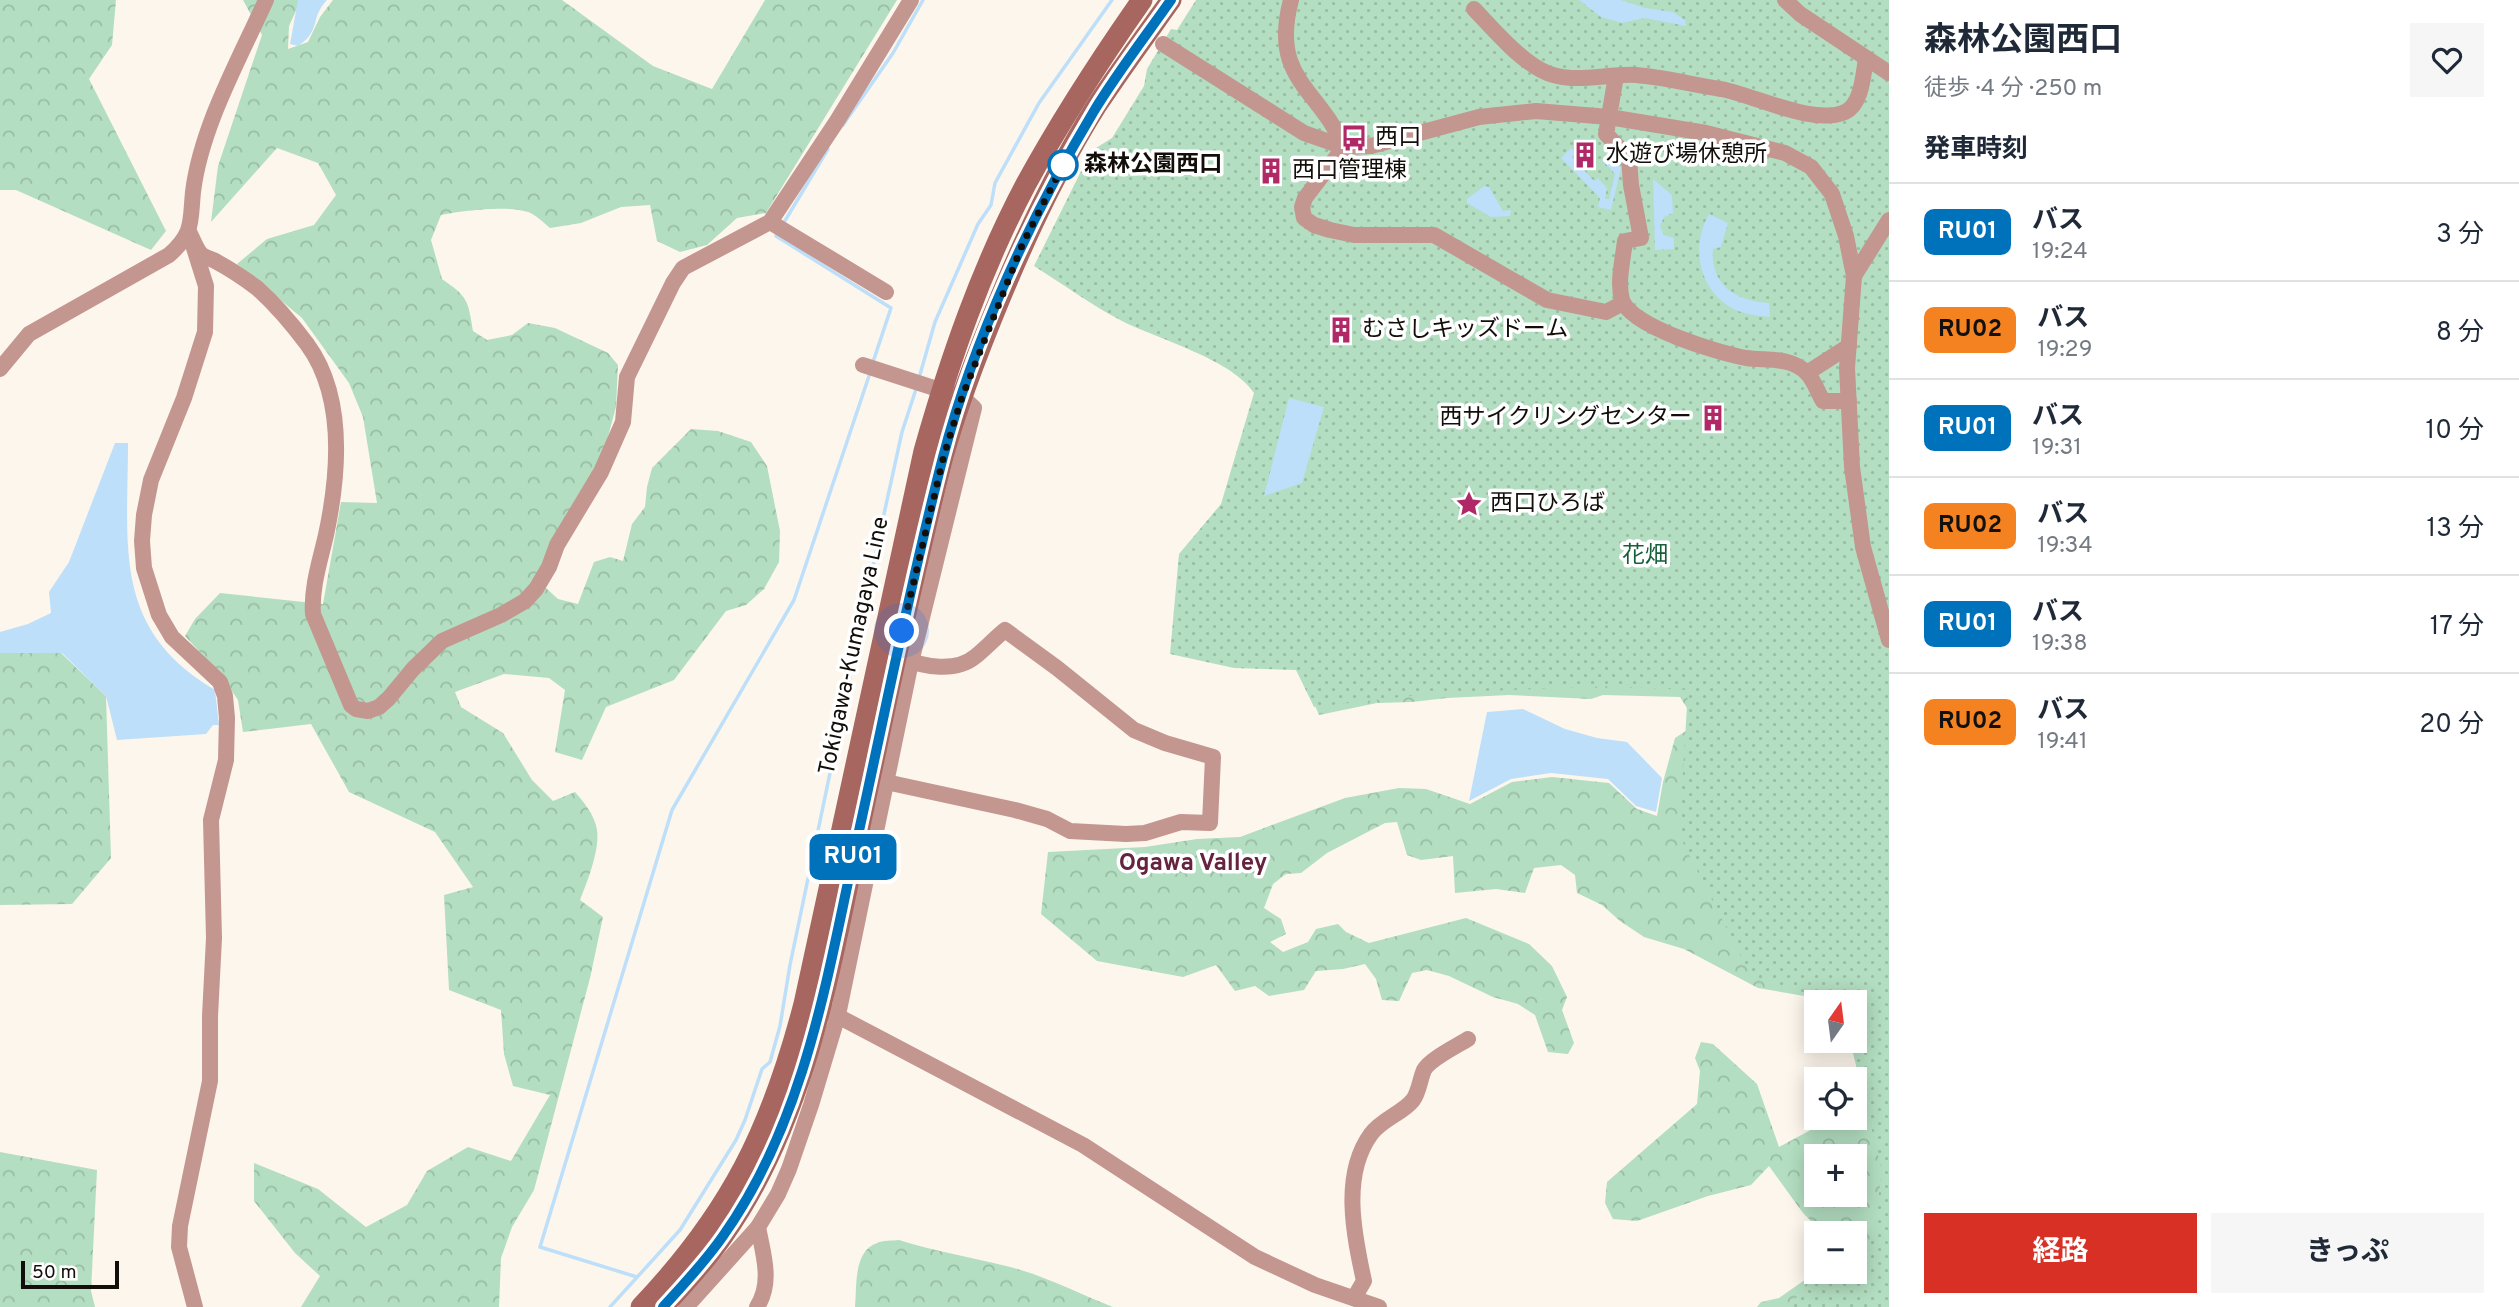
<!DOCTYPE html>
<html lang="ja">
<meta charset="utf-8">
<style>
body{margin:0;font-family:Overpass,"Noto Sans JP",sans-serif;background:#f6f6f7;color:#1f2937;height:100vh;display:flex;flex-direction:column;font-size:26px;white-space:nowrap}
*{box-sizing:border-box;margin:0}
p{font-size:23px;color:#747a83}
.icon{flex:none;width:38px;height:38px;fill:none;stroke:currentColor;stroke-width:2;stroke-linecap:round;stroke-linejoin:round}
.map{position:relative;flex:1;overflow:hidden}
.side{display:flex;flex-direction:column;background:#fff;width:630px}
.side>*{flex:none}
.badge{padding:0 14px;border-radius:10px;font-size:24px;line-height:46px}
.needle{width:46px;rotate:14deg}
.fabs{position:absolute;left:1804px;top:990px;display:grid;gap:14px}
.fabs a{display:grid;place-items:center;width:63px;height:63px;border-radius:0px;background:#fff;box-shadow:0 4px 18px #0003;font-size:35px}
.scale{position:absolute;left:21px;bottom:18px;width:98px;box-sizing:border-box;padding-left:7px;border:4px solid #120e09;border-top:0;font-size:19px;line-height:24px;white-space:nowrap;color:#120e09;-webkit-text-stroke:5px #fff;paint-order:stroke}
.you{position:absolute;width:35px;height:35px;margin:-18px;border:5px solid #fff;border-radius:50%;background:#1a73e8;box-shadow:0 0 0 10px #1a73e833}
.map>.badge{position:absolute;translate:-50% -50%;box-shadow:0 0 0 4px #fff}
h2{padding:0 35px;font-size:26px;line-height:63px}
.round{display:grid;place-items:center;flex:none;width:74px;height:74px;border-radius:0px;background:#f6f6f7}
.headline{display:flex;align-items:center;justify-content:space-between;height:119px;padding:0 35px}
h1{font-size:33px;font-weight:700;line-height:52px}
.cta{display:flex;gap:14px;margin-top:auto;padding:14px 35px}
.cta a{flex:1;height:80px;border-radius:0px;background:#d93025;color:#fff;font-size:28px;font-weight:700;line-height:80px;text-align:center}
.cta a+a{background:#f6f6f7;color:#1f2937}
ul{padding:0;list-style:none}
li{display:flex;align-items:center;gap:21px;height:98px;padding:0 35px;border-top:2px solid #e0e1e3}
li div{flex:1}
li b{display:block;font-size:26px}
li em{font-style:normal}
li .badge{min-width:77px;font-weight:700;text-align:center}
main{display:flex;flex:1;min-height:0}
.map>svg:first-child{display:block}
.forest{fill:url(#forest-crowns);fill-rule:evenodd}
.park{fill:url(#park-dots)}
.water{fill:#bddffa}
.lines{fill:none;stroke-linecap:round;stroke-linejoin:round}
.stream{stroke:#bddffa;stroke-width:3.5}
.street{stroke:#c49690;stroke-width:16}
.secondary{stroke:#a7665f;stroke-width:21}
.line-casing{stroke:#fff;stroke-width:16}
.line{stroke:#0072bc;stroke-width:10}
.walk{stroke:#120e09;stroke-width:7;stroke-dasharray:0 12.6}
.stop-dot{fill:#fff;stroke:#0072bc;stroke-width:3.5}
.labels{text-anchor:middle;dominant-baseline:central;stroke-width:7;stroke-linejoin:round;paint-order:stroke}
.poi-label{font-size:23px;fill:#120e09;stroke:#fff;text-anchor:start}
.stop-label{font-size:23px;font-weight:bold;fill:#120e09;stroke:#fff;text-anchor:start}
.park-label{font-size:23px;fill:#145e38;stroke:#fff}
.street-label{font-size:23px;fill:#120e09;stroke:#fff}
.neighbourhood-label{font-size:24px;font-weight:bold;fill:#65233e;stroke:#fff}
</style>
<main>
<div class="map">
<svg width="1889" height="1307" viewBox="0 0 1889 1307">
<defs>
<pattern id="forest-crowns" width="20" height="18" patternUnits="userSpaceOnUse" patternTransform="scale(1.75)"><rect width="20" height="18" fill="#b3dec1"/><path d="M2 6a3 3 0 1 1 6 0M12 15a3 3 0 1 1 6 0" fill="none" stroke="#99bda4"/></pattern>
<pattern id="park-dots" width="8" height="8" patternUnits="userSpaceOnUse" patternTransform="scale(1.75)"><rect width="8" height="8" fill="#b3dec1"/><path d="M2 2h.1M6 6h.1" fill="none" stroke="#99bda4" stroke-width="1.8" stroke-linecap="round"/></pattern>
</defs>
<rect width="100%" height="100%" fill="#fdf6ec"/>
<g class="forest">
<polygon points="0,0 116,0 112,45 89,79 166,231 151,250 16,190 0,190"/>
<path d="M 243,0 L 301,0 L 289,26 L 288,49 L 308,42 L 320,17 L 333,0 L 562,0 L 653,66 L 712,89 L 765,0 L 897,0 L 766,213 L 737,218 L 707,245 L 680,252 L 657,241 L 650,205 L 621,207 L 581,223 L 550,228 C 544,223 536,215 528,212 C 509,205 461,211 441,215 L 431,240 L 442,279 C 468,297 468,300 473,331 L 487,340 L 512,335 L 528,323 L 555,328 L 608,353 L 618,365 L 616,407 L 603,455 L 559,530 L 535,578 L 558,599 L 578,604 L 594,562 L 610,557 L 623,561 L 632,524 L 645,507 L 647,487 L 652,468 L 691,429 L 718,431 L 751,442 L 767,466 L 780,531 L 779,562 L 764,589 L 746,605 L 726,611 L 674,680 L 606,707 L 582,760 L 555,752 L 565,690 L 549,678 L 504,674 L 455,692 L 461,707 L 503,733 L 532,780 L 553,801 L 575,792 C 584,802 595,816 597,830 C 600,850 587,882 580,900 L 603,917 L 590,978 L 534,1190 L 512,1227 L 501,1258 L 499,1307 L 301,1307 L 320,1276 L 295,1253 L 254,1201 L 254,1163 L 318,1189 L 366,1227 L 407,1205 L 427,1171 L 468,1147 L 511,1161 L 550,1095 L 513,1086 L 504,1054 L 501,1010 L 449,990 L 444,895 L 473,887 L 435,832 L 349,792 L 311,724 L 243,732 L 238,700 L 220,674 L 185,636 L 195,619 L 220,593 L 323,604 L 341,502 L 377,503 L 363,417 L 349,383 L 302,318 L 237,264 L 267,239 L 314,225 L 336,195 L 318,163 L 277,148 L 211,222 L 218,166 L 262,35 Z"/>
<path d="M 1889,0 L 1872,950 L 1889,1307 L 1757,1307 L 1761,1302 L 1779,1298 L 1816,1272 L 1855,1272 L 1855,1234 L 1824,1234 L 1803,1213 L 1769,1166 L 1751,1185 L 1708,1196 L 1637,1221 L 1613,1219 L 1605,1203 L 1607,1182 L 1697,1104 L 1700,1071 L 1695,1058 L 1701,1042 L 1713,1044 L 1757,1084 L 1779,1147 L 1833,1118 L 1855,1118 L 1855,1095 L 1862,1068 L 1855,1041 L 1855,1003 L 1816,1003 L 1804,996 L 1758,988 L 1684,949 L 1644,937 L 1620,921 L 1602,905 L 1577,893 L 1575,875 L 1561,865 L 1534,868 L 1525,893 L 1496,889 L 1455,893 L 1453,856 L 1421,860 L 1407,855 L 1397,822 L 1385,823 L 1327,853 L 1301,873 L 1286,874 L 1273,884 L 1264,908 L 1281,919 L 1286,934 L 1270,942 L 1283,952 L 1308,942 L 1316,929 L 1338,924 L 1346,932 L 1369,943 L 1466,918 L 1529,944 L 1552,966 L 1567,997 L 1562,1010 L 1574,1043 L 1568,1054 L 1548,1052 L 1535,1015 L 1518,1004 L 1493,997 L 1449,976 L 1427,970 L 1412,973 L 1399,1001 L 1382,1000 L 1376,979 L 1365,964 L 1343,969 L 1316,971 L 1304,990 L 1269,996 L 1255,986 L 1235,991 L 1216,965 L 1183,977 L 1097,961 L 1041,914 L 1048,852 L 1145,847 L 1197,839 L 1240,837 L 1345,798 L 1399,788 L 1426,789 L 1470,804 L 1512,782 L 1552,777 L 1609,783 L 1637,809 L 1657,816 L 1663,782 L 1675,738 L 1697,724 L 1680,697 L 1603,695 L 1591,699 L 1509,695 L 1447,698 L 1412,702 L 1377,703 L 1319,715 L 1300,670 ZM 1816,1157 L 1855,1157 L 1855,1195 L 1816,1195 Z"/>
<polygon points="8,652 61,653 106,696 111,858 72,904 0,905 0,653"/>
<polygon points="0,1152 97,1170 91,1291 95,1307 0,1307"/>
<path d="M 899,1240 C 934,1251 970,1257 1006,1266 C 1044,1275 1077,1293 1113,1307 L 855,1307 C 857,1287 853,1251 877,1243 C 883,1240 892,1241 899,1240 Z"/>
</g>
<path class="park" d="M 1196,0 L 1889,0 L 1889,1307 L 1784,1307 L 1830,1272 L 1855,1272 L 1855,1253 L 1873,1239 L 1882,1171 L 1850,1041 L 1855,1041 L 1855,1003 L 1831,1003 L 1751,976 L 1679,835 L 1688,690 L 1607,686 L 1437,693 L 1314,707 L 1296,670 L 1234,668 L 1170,654 L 1179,554 L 1221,504 L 1254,393 C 1233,360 1158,339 1122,321 C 1091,305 1063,284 1034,266 L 1091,151 L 1112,138 L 1144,86 L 1147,69 L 1171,29 L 1177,30 Z"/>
<g class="water">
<path d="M 298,0 L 327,0 C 309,19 322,30 298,46 L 290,44 Z"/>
<polygon points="1579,0 1621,0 1645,8 1673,12 1685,20 1686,26 1645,18 1622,23 1601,17"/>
<polygon points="1571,148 1576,153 1572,157 1594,181 1598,178 1607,188 1605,199 1609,199 1615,174 1602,160 1608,154 1621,168 1611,210 1598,207 1600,198 1561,158"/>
<polygon points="1653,179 1672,195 1673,213 1664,217 1660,226 1664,235 1674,238 1674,249 1655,250"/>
<polygon points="1484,186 1489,187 1503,211 1511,210 1510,216 1491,217 1467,203 1467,199"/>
<path d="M 1709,214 L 1728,223 L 1721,247 L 1713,249 C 1710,286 1737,301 1769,303 L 1770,317 C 1759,316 1749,315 1738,311 C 1700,295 1689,249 1709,214 Z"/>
<polygon points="1289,398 1324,407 1302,483 1264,496"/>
<path d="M 115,443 L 128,443 C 128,547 112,629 215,690 L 219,725 L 213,725 L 206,734 L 117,740 L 106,696 L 62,653 L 0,653 L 0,632 L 28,624 L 51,613 L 49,592 L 69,562 Z"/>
<polygon points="1523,709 1565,729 1597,738 1627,742 1662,778 1656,812 1636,806 1608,779 1551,773 1511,779 1469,801 1487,712"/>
</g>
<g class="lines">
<g class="stream">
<polyline points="843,125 893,53 923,0"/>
<polyline points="783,224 828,149"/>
<polyline points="778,233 776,236 891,308 873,362"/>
<polyline points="919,378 935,322 978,224 991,205 995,183 1039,103 1112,0"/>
<polyline points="637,1277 540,1247 672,810 794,600 870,373"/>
<polyline points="610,1307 680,1230 736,1140 745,1120 762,1069 770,1062 780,1026 790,965 884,514 902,432 917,386"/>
</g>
<g class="street">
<path d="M 1291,0 C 1270,79 1319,88 1344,147"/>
<polyline points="1785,0 1800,14 1889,73"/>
<path d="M 1474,9 C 1493,29 1517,57 1541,70 C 1570,86 1605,73 1636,75 C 1664,77 1693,85 1721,89 C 1754,95 1814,126 1845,112 C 1862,104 1863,75 1866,59"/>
<polyline points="1163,44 1304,133 1344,147 1371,146 1479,117 1536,111 1609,117 1706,133 1785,153 1811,167 1832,194 1846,236 1854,276 1847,368 1852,467 1863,547 1889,640"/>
<path d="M 1616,76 L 1606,134 L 1629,158 L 1631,185 L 1641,238 L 1625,241 C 1623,259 1617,282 1622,300 C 1631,327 1719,353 1746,358 C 1767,361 1790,356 1807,373 C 1814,380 1818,393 1823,401 L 1849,401"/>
<polyline points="1344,147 1305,198 1302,207 1304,218 1314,225 1330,230 1354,235 1434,235 1547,300 1606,312 1623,303"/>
<polyline points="770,222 886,292"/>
<path d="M 189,232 C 193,239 197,251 202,255 C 206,258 213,259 217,262 C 230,269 245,279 257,288 C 276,305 292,324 307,344 C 346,397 339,474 326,535 C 320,561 311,588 313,614 L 351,705 L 356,709 L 368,711 L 379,707 L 389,698 L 413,669 L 442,641 L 501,615 L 525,601 L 536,589 L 549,567 L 557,545 L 601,472 L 623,422 L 627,377 L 673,283 L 683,268 L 770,222 L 837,121 L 911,0"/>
<polyline points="194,248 206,286 205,332 184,398 151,480 144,515 142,541 144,568 159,615 172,637 220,682 225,696 227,718 226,760 211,820 214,938 210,1016 210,1081 180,1226 179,1247 195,1307"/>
<polyline points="1854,276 1889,220"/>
<path d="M 0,369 L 29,334 L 169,255 C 194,233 190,222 193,192 C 201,127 239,60 266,0"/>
<polyline points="1807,373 1849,346"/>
<path d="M 886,782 L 1015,810 L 1047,819 L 1070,831 L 1126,834 L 1145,833 L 1181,822 L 1210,823 L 1213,757 L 1165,743 L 1134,730 L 1057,668 L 1005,630 C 995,638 986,648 976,656 C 956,673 924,667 902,658"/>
<polyline points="828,1011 1083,1145 1255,1257 1315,1285 1379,1307"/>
<path d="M 1354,1298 L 1364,1281 C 1354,1235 1341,1175 1371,1134 C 1382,1119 1403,1113 1413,1100 C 1419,1092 1420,1079 1424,1070 C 1430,1059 1457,1046 1468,1039"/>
<polyline points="686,1307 758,1227 778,1194 789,1169 811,1105 838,1015 911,662 974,408 962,397 863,365"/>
<path d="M 757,1307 C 773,1282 763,1254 758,1227"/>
</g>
<g class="secondary">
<path d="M 641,1307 C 731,1212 771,1130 804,1004 L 924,451 C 950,359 981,269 1026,184 C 1061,120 1100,60 1142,0"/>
<path d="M 663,1307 C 684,1284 705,1262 723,1236 C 808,1115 830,967 860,826 C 886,703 912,579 943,457 C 958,402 979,349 1001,296 C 1028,231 1059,165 1097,105 C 1121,69 1146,35 1171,0"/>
</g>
</g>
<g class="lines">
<g class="line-casing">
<path id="line" d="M 663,1307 C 684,1284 705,1262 723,1236 C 806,1119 827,977 857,840 C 885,713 910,584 943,457 C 974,339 1031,216 1094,111 C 1117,73 1145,37 1171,0"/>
</g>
<use href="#line" class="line"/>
<polyline class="walk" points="902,631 944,455 962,397 1023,243 1063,165"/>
</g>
<defs>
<g id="bus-bare" transform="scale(2.1)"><path d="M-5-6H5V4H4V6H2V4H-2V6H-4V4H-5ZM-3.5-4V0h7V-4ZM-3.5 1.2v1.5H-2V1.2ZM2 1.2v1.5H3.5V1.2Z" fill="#b12867" stroke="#fff" stroke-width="2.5" paint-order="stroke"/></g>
<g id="building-bare" transform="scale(2.1)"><path d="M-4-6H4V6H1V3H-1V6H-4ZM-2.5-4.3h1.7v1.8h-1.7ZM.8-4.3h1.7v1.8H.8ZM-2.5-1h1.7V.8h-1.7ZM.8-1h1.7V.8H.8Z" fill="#b12867" stroke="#fff" stroke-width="2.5" paint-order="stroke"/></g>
<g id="sight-bare" transform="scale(2.1)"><path d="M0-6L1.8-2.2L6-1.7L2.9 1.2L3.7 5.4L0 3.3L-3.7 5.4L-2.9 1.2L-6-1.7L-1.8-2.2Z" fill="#b12867" stroke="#fff" stroke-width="2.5" paint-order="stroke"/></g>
</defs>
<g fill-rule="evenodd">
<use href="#bus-bare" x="1354" y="138"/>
<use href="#building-bare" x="1585" y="155"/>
<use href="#building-bare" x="1271" y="171"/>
<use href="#building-bare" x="1341" y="330"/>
<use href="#building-bare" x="1713" y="418"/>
<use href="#sight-bare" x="1469" y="504"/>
</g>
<circle class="stop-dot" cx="1063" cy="165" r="14"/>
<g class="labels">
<g class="poi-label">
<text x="1375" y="138">西口</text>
<text x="1606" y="155">水遊び場休憩所</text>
<text x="1292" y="171">西口管理棟</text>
<text x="1362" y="330">むさしキッズドーム</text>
<text x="1692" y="418" text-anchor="end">西サイクリングセンター</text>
<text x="1490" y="504">西口ひろば</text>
</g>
<g class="stop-label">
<text x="1084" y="165">森林公園西口</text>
</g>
<g class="park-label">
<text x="1645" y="556">花畑</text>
</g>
<g class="street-label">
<text transform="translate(855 646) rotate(-78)">Tokigawa-Kumagaya Line</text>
</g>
<g class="neighbourhood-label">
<text x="1193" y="864">Ogawa Valley</text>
</g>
</g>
</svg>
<div class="fabs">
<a><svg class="needle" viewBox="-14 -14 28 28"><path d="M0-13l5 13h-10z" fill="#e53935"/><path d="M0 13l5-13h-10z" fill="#747a83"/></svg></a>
<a><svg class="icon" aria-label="locate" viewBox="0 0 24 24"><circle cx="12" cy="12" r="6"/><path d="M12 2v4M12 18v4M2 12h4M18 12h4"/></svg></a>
<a>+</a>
<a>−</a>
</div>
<div class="scale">50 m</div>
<div class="you" style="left:902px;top:631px"></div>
<b class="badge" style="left:853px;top:857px;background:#0072bc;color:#fff">RU01</b>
</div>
<section class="side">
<div class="headline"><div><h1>森林公園西口</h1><p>徒歩 · 4 分 · 250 m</p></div><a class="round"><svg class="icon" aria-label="heart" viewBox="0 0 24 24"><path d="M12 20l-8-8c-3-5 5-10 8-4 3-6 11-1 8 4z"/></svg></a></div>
<h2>発車時刻</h2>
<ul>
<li><span class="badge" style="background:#0072bc;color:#fff">RU01</span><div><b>バス</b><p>19:24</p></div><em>3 分</em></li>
<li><span class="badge" style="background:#f58220;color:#111">RU02</span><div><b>バス</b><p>19:29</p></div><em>8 分</em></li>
<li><span class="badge" style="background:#0072bc;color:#fff">RU01</span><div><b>バス</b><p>19:31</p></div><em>10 分</em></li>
<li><span class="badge" style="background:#f58220;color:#111">RU02</span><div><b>バス</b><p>19:34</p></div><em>13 分</em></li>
<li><span class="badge" style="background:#0072bc;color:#fff">RU01</span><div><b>バス</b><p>19:38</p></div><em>17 分</em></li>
<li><span class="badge" style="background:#f58220;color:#111">RU02</span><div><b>バス</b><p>19:41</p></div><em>20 分</em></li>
</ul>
<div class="cta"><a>経路</a><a>きっぷ</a></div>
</section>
</main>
